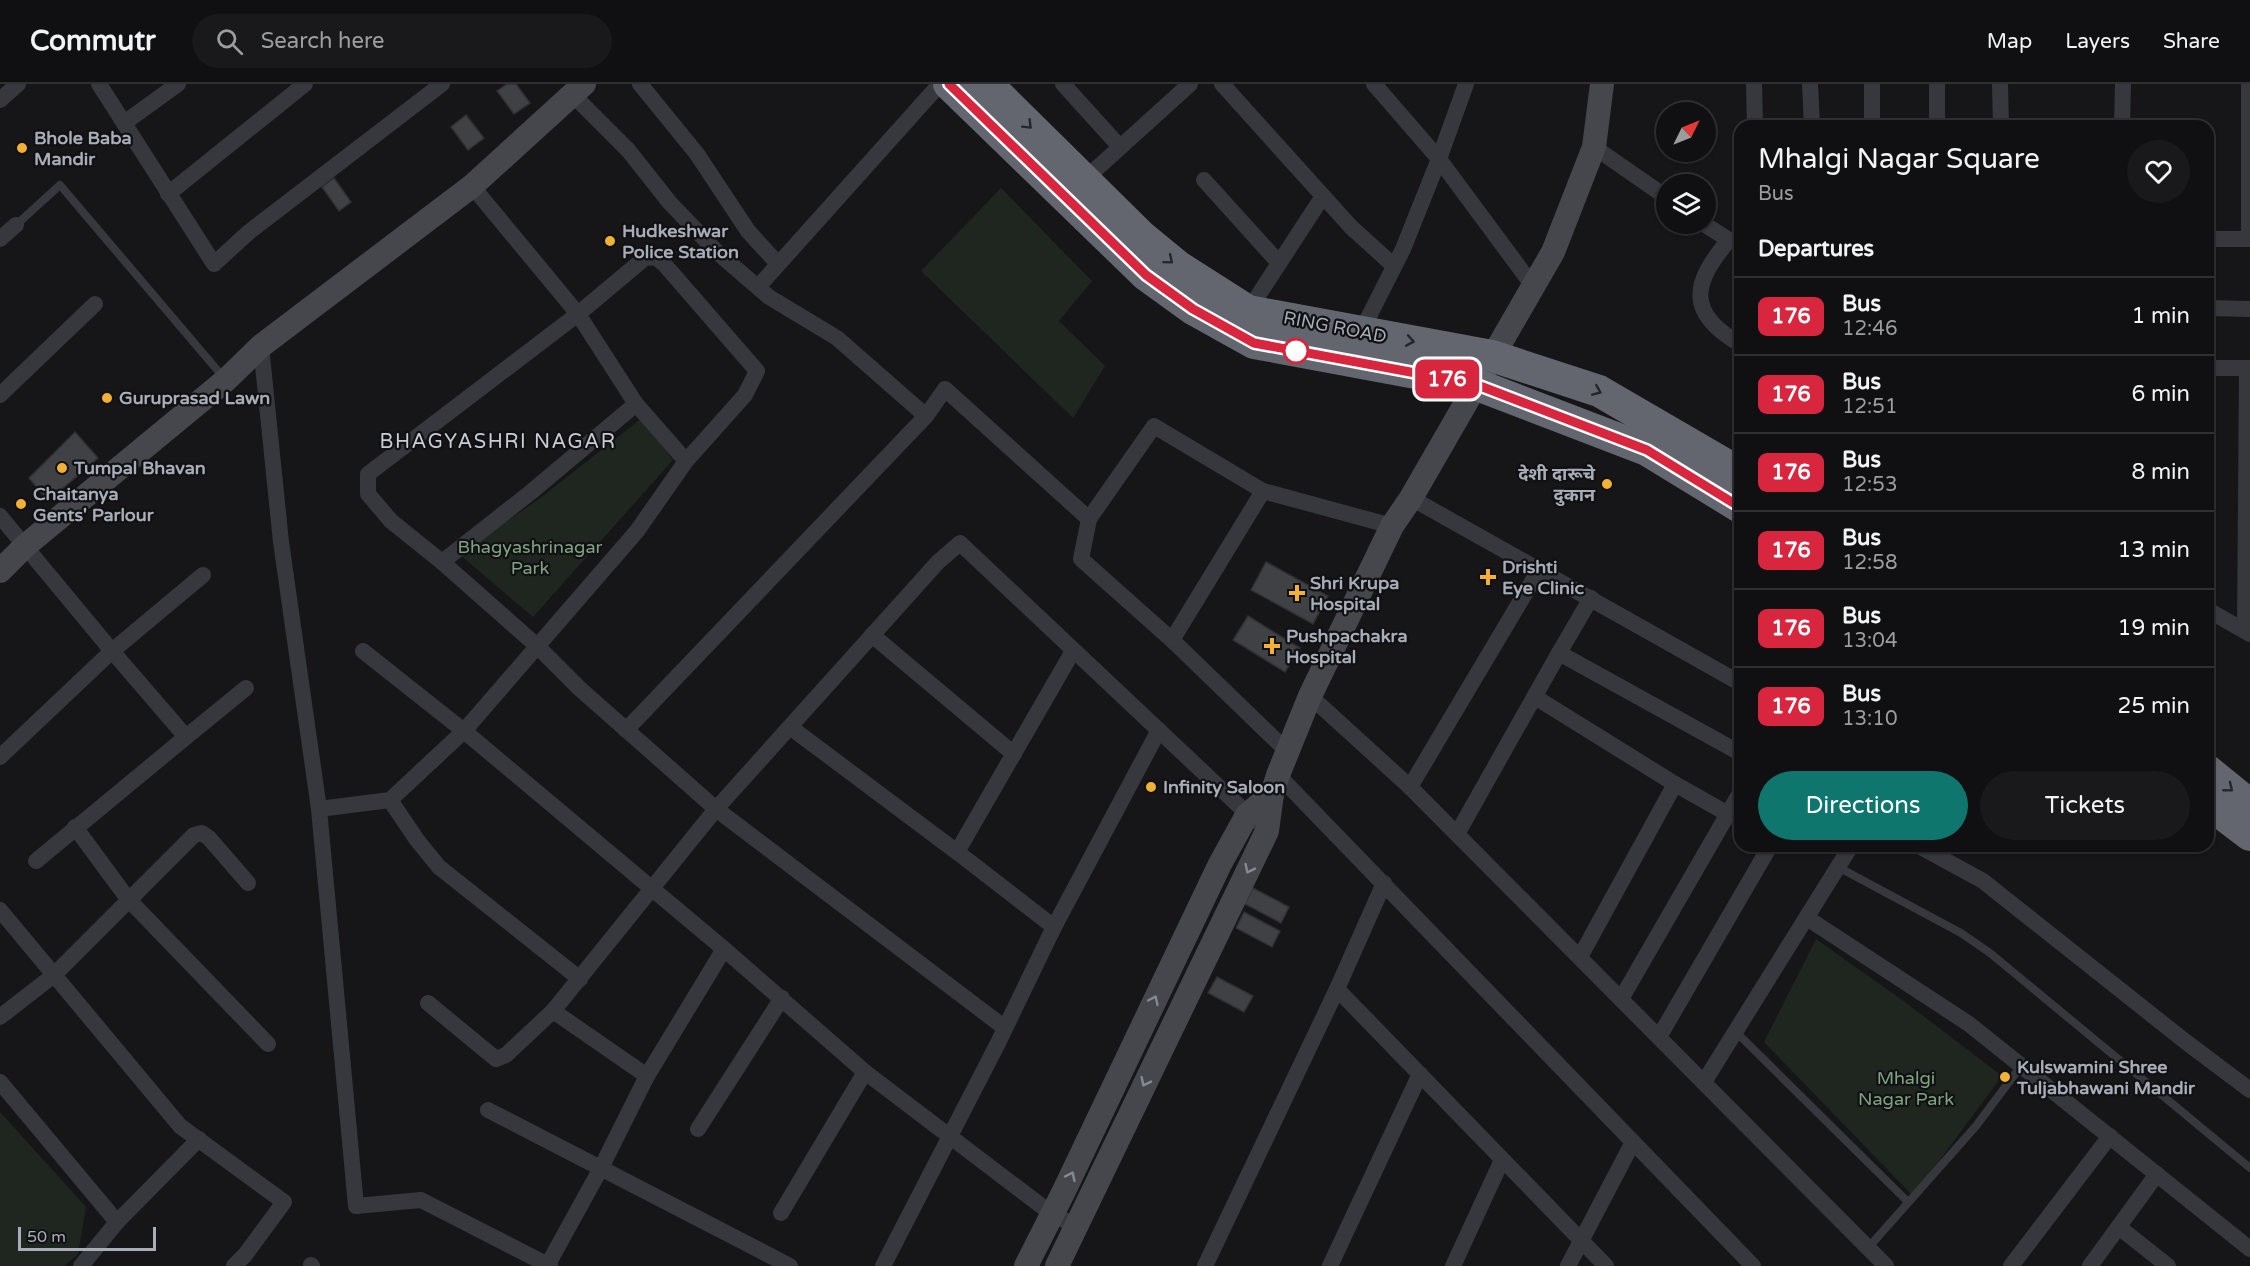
<!DOCTYPE html>
<meta charset="utf-8">
<style>
body{margin:0;font-family:"Varela Round","Noto Sans Devanagari",sans-serif;background:#19191b;color:#f1f3f6;height:100vh;display:flex;flex-direction:column;font-size:22px;white-space:nowrap}
*{box-sizing:border-box;margin:0}
p{font-size:20px;color:#9c9d9f}
.icon{flex:none;width:33px;height:33px;fill:none;stroke:currentColor;stroke-width:2;stroke-linecap:round;stroke-linejoin:round}
.map{position:relative;flex:1;overflow:hidden}
.drawer{position:absolute;left:1734px;top:36px;width:480px;height:732px;display:flex;flex-direction:column;background:#101012;border-radius:18px;box-shadow:0 2px 4px #0004,0 0 0 2px #303032}
.drawer>*{flex:none}
.badge{padding:0 12px;border-radius:9px;font-size:21px;line-height:39px}
.needle{width:39px;rotate:47deg}
.fabs{position:absolute;left:1656px;top:18px;display:grid;gap:12px}
.fabs a{display:grid;place-items:center;width:60px;height:60px;border-radius:50%;background:#101012;box-shadow:0 2px 4px #0004,0 0 0 2px #303032;font-size:30px}
.scale{position:absolute;left:18px;bottom:15px;width:138px;box-sizing:border-box;padding-left:6px;border:3px solid #a8adb8;border-top:0;font-size:16px;line-height:21px;white-space:nowrap;color:#a8adb8;-webkit-text-stroke:4px #111113;paint-order:stroke}
.map>.badge{position:absolute;translate:-50% -50%;box-shadow:0 0 0 3px #fff}
h2{padding:0 24px;font-size:22px;line-height:54px}
.round{display:grid;place-items:center;flex:none;width:63px;height:63px;border-radius:32px;background:#19191b}
.headline{display:flex;align-items:center;justify-content:space-between;height:102px;padding:0 24px}
h1{font-size:28px;font-weight:600;line-height:45px}
.primary-button{display:flex;gap:12px;margin-top:auto;padding:12px 24px}
.primary-button a{flex:1;height:69px;border-radius:36px;background:#0f766e;color:#fff;font-size:24px;font-weight:600;line-height:69px;text-align:center}
.primary-button a+a{background:#19191b;color:#f1f3f6}
ul{padding:0;list-style:none}
li{display:flex;align-items:center;gap:18px;height:78px;padding:0 24px;border-top:2px solid #303032}
li div{flex:1}
li b{display:block;font-size:22px}
li em{font-style:normal}
li .badge{min-width:66px;font-weight:700;text-align:center}
header{display:flex;align-items:center;gap:36px;box-sizing:border-box;height:84px;padding:0 30px;background:#101012;border-bottom:2px solid #303032}
header strong{font-size:28px}
nav{display:flex;gap:33px;margin-inline-start:auto;font-size:21px}
.search{width:420px;height:54px;background:#19191b;display:flex;align-items:center;gap:15px;box-sizing:border-box;padding:0 21px;border-radius:33px;color:#9c9d9f;font-size:22px}
.map>svg:first-child{display:block}
.green{fill:#1e261f}
.building{fill:#404145;stroke:#303034;stroke-width:1.5}
.lines{fill:none;stroke-linecap:round;stroke-linejoin:round}
.lane{stroke:#37383d;stroke-width:8}
.street{stroke:#37383d;stroke-width:16}
.secondary{stroke:#45474d;stroke-width:24}
.highway{stroke:#63666e;stroke-width:32}
.oneway{stroke:#26262a}
.oneway2{stroke:#858993}
.line-casing{stroke:#fff;stroke-width:14}
.line{stroke:#d7263d;stroke-width:9}
.poi-dot{fill:#f2b134;stroke:#111113;stroke-width:2}
.stop-dot{fill:#fff;stroke:#d7263d;stroke-width:3}
.labels{text-anchor:middle;dominant-baseline:central;stroke-width:4.5;stroke-linejoin:round;paint-order:stroke}
.poi-label{font-size:18px;font-weight:bold;fill:#a8adb8;stroke:#111113;text-anchor:start}
.street-label{font-size:18px;fill:#a8adb8;stroke:#111113}
.park-label{font-size:18px;fill:#7fa381;stroke:#111113}
.neighbourhood-label{font-size:20px;letter-spacing:1.5px;fill:#c9ccd4;stroke:#111113}
</style>
<header>
<strong>Commutr</strong>
<div class="search"><svg class="icon" aria-label="search" viewBox="0 0 24 24"><circle cx="10" cy="10" r="6"/><path d="M15 15l6 6"/></svg>Search here</div>
<nav><a>Map</a><a>Layers</a><a>Share</a></nav>
</header>
<div class="map">
<svg width="2250" height="1182" viewBox="0 0 2250 1182">
<rect width="100%" height="100%" fill="#161618"/>
<g class="green">
<polygon points="1001,104 1092,197 1059,237 1105,282 1073,334 921,187"/>
<polygon points="642,334 673,376 533,533 459,470 539,415"/>
<polygon points="1816,855 1905,918 2002,992 1913,1112 1764,958"/>
<polygon points="0,1028 86,1123 78,1170 64,1182 0,1182"/>
</g>
<g class="building">
<polygon points="507,0 516,0 530,19 514,30 497,7"/>
<polygon points="466,31 484,54 468,66 451,43"/>
<polygon points="334,94 351,118 339,127 322,103"/>
<polygon points="75,348 98,374 48,417 29,394"/>
<polygon points="1266,478 1328,512 1313,540 1251,506"/>
<polygon points="1248,532 1300,564 1285,588 1233,556"/>
<polygon points="1253,804 1289,823 1281,839 1245,820"/>
<polygon points="1244,828 1280,847 1272,863 1236,844"/>
<polygon points="1217,893 1253,912 1244,928 1208,909"/>
</g>
<g class="lines">
<g class="lane">
<polyline points="16,141 60,101 224,294"/>
<polyline points="1838,783 1961,849 1990,869 2250,1084"/>
<polyline points="1735,947 1908,1118"/>
<polyline points="1868,1164 1976,1042 2021,982"/>
</g>
<g class="street">
<polyline points="99,0 214,180 249,148 442,0"/>
<polyline points="640,0 697,70 748,147 778,180"/>
<polyline points="1063,0 1120,63"/>
<polyline points="1222,0 1351,143 1394,182"/>
<polyline points="1374,0 1439,75 1533,202"/>
<polyline points="1754,0 1755,42"/>
<polyline points="1810,0 1812,42"/>
<polyline points="1872,0 1872,42"/>
<polyline points="1937,0 1937,42"/>
<polyline points="2000,0 2001,42"/>
<polyline points="2249,0 2249,155"/>
<polyline points="572,10 628,66 670,119 718,169 769,213 837,254 926,332 945,305 1089,435 1081,475 1172,556 1287,667"/>
<polyline points="0,16 18,0"/>
<polyline points="124,39 178,0"/>
<polyline points="2122,42 2123,0"/>
<polyline points="1594,63 1666,113"/>
<polyline points="1084,96 1190,0"/>
<polyline points="1204,96 1279,179"/>
<polyline points="472,102 578,230 636,320 686,377 637,447 464,647 724,865 865,988 1052,1130 1076,1142"/>
<polyline points="168,110 305,0"/>
<polyline points="1704,140 1729,156 1740,156"/>
<polyline points="0,155 16,141"/>
<polyline points="2208,155 2250,155"/>
<path d="M 1729,156 C 1692,199 1686,229 1740,260"/>
<polyline points="758,203 940,0"/>
<polyline points="2208,224 2250,225"/>
<polyline points="1248,227 1323,112"/>
<polyline points="1361,248 1403,165 1439,75 1466,0"/>
<polyline points="261,262 281,458 319,725 356,1122 421,1116 550,1182"/>
<polyline points="2208,284 2250,284"/>
<polyline points="0,311 95,220"/>
<polyline points="686,377 745,311 757,287 665,181 657,174 646,173 578,230 368,390 368,410 391,437 442,478 536,561 579,604 716,725 1005,944"/>
<polyline points="1411,414 1740,599"/>
<polyline points="0,432 112,567 186,653 36,777"/>
<polyline points="1089,435 1154,342 1263,407"/>
<polyline points="442,478 531,408 636,320"/>
<polyline points="1591,514 1559,569 1740,669"/>
<polyline points="2208,526 2250,550"/>
<polyline points="2245,547 2247,284"/>
<polyline points="872,551 1014,670"/>
<polyline points="1172,556 1263,407 1392,442"/>
<polyline points="1310,612 1410,703 1886,1182"/>
<polyline points="1535,613 1675,700 1728,730"/>
<polyline points="790,643 957,768"/>
<polyline points="626,646 926,332"/>
<polyline points="186,653 246,604"/>
<polyline points="0,673 112,567 203,491"/>
<polyline points="1278,691 1753,1182"/>
<polyline points="1410,703 1539,486"/>
<polyline points="390,716 417,756 439,783 580,895"/>
<polyline points="319,725 390,716 464,647 363,567"/>
<polyline points="75,743 128,815 268,960"/>
<polyline points="1457,750 1559,569"/>
<polyline points="1919,762 1983,797 2186,958 2250,1006"/>
<polyline points="0,826 180,1042 284,1118 245,1171 234,1182"/>
<polyline points="1807,834 1969,940 2250,1165"/>
<polyline points="1054,843 1159,646"/>
<polyline points="1580,873 1675,700"/>
<polyline points="1337,905 1606,1182"/>
<polyline points="1621,915 1740,709"/>
<polyline points="428,919 496,975 506,971 553,927 716,725 938,478 960,459 1255,737"/>
<polyline points="553,927 647,992 724,865"/>
<polyline points="0,933 54,891 194,751 202,749 209,754 248,799"/>
<polyline points="1659,953 1770,762"/>
<polyline points="0,998 117,1138 81,1182"/>
<polyline points="1704,998 1851,762"/>
<polyline points="488,1026 790,1182"/>
<polyline points="698,1045 782,914"/>
<polyline points="781,1129 865,988"/>
<polyline points="117,1138 199,1055"/>
<polyline points="2120,1144 2168,1182"/>
<polyline points="311,1181 312,1182"/>
<polyline points="547,1182 601,1084 647,992"/>
<polyline points="883,1182 997,961 1054,843 957,768 1073,567"/>
<polyline points="1205,1182 1337,905 1384,799"/>
<polyline points="1330,1182 1420,990"/>
<polyline points="1453,1182 1502,1076"/>
<polyline points="1568,1182 1633,1058"/>
<polyline points="2011,1182 2110,1052"/>
<polyline points="2090,1182 2157,1090"/>
</g>
<g class="secondary">
<polyline points="0,487 25,462 226,296 261,262 472,102 584,0"/>
<polyline points="1026,1182 1063,1109 1220,780 1247,731 1272,710"/>
<polyline points="1057,1182 1267,747 1272,710 1278,691 1310,612 1392,442 1411,414 1553,168 1594,63 1602,0"/>
</g>
<g class="highway">
<polyline points="949,0 1146,191 1193,225 1254,259 1475,300 1647,366 1740,423"/>
<polyline points="987,0 1140,151 1179,183 1248,227 1492,272 1599,307 1740,389"/>
<polyline points="2208,687 2250,721"/>
<polyline points="2208,719 2250,751"/>
</g>
</g>
<defs><path id="oneway-chevron" d="M-2-3.5L2.5 0L-2 3.5" fill="none" stroke-width="1.6" stroke-linecap="round" stroke-linejoin="round" transform="scale(1.5)"/></defs>
<g class="oneway">
<use href="#oneway-chevron" transform="translate(1028 41) rotate(45)"/>
<use href="#oneway-chevron" transform="translate(1169 176) rotate(40)"/>
<use href="#oneway-chevron" transform="translate(1410 257) rotate(10)"/>
<use href="#oneway-chevron" transform="translate(1597 307) rotate(23)"/>
<use href="#oneway-chevron" transform="translate(2229 704) rotate(39)"/>
</g>
<g class="oneway2">
<use href="#oneway-chevron" transform="translate(1249 785) rotate(116)"/>
<use href="#oneway-chevron" transform="translate(1154 916) rotate(-65)"/>
<use href="#oneway-chevron" transform="translate(1145 998) rotate(116)"/>
<use href="#oneway-chevron" transform="translate(1071 1092) rotate(-65)"/>
</g>
<g class="lines">
<g class="line-casing">
<polyline id="line" points="949,0 1146,191 1193,225 1254,259 1475,300 1647,366 1740,423"/>
</g>
<use href="#line" class="line"/>
</g>
<g class="poi-dot">
<circle cx="22" cy="64" r="6"/>
<circle cx="610" cy="157" r="6"/>
<circle cx="107" cy="314" r="6"/>
<circle cx="62" cy="384" r="6"/>
<circle cx="1607" cy="400" r="6"/>
<circle cx="21" cy="420" r="6"/>
<path d="M1485 484h6v6h6v6h-6v6h-6v-6h-6v-6h6z"/>
<path d="M1294 500h6v6h6v6h-6v6h-6v-6h-6v-6h6z"/>
<path d="M1269 553h6v6h6v6h-6v6h-6v-6h-6v-6h6z"/>
<circle cx="1151" cy="703" r="6"/>
<circle cx="2005" cy="993" r="6"/>
</g>
<circle class="stop-dot" cx="1296" cy="267" r="12"/>
<g class="labels">
<g class="poi-label">
<text x="34" y="54">Bhole Baba<tspan x="34" dy="21">Mandir</tspan></text>
<text x="622" y="147">Hudkeshwar<tspan x="622" dy="21">Police Station</tspan></text>
<text x="119" y="314">Guruprasad Lawn</text>
<text x="74" y="384">Tumpal Bhavan</text>
<text x="1595" y="390" text-anchor="end">देशी दारूचे<tspan x="1595" dy="21">दुकान</tspan></text>
<text x="33" y="410">Chaitanya<tspan x="33" dy="21">Gents' Parlour</tspan></text>
<text x="1502" y="483">Drishti<tspan x="1502" dy="21">Eye Clinic</tspan></text>
<text x="1310" y="499">Shri Krupa<tspan x="1310" dy="21">Hospital</tspan></text>
<text x="1286" y="552">Pushpachakra<tspan x="1286" dy="21">Hospital</tspan></text>
<text x="1163" y="703">Infinity Saloon</text>
<text x="2017" y="983">Kulswamini Shree<tspan x="2017" dy="21">Tuljabhawani Mandir</tspan></text>
</g>
<g class="street-label">
<text transform="translate(1335 243) rotate(11)">RING ROAD</text>
</g>
<g class="park-label">
<text x="530" y="463">Bhagyashrinagar<tspan x="530" dy="21">Park</tspan></text>
<text x="1906" y="994">Mhalgi<tspan x="1906" dy="21">Nagar Park</tspan></text>
</g>
<g class="neighbourhood-label">
<text x="498" y="358">BHAGYASHRI NAGAR</text>
</g>
</g>
</svg>
<div class="fabs">
<a><svg class="needle" viewBox="-14 -14 28 28"><path d="M0-13l5 13h-10z" fill="#e53935"/><path d="M0 13l5-13h-10z" fill="#9c9d9f"/></svg></a>
<a><svg class="icon" aria-label="layers" viewBox="0 0 24 24"><path d="M12 4l9 5-9 5-9-5zM3 14l9 5 9-5"/></svg></a>
</div>
<div class="scale">50 m</div>
<b class="badge" style="left:1447px;top:295px;background:#d7263d;color:#fff">176</b>
<section class="drawer">
<div class="headline"><div><h1>Mhalgi Nagar Square</h1><p>Bus</p></div><a class="round"><svg class="icon" aria-label="heart" viewBox="0 0 24 24"><path d="M12 20l-8-8c-3-5 5-10 8-4 3-6 11-1 8 4z"/></svg></a></div>
<h2>Departures</h2>
<ul>
<li><span class="badge" style="background:#d7263d;color:#fff">176</span><div><b>Bus</b><p>12:46</p></div><em>1 min</em></li>
<li><span class="badge" style="background:#d7263d;color:#fff">176</span><div><b>Bus</b><p>12:51</p></div><em>6 min</em></li>
<li><span class="badge" style="background:#d7263d;color:#fff">176</span><div><b>Bus</b><p>12:53</p></div><em>8 min</em></li>
<li><span class="badge" style="background:#d7263d;color:#fff">176</span><div><b>Bus</b><p>12:58</p></div><em>13 min</em></li>
<li><span class="badge" style="background:#d7263d;color:#fff">176</span><div><b>Bus</b><p>13:04</p></div><em>19 min</em></li>
<li><span class="badge" style="background:#d7263d;color:#fff">176</span><div><b>Bus</b><p>13:10</p></div><em>25 min</em></li>
</ul>
<div class="primary-button"><a>Directions</a><a>Tickets</a></div>
</section>
</div>
